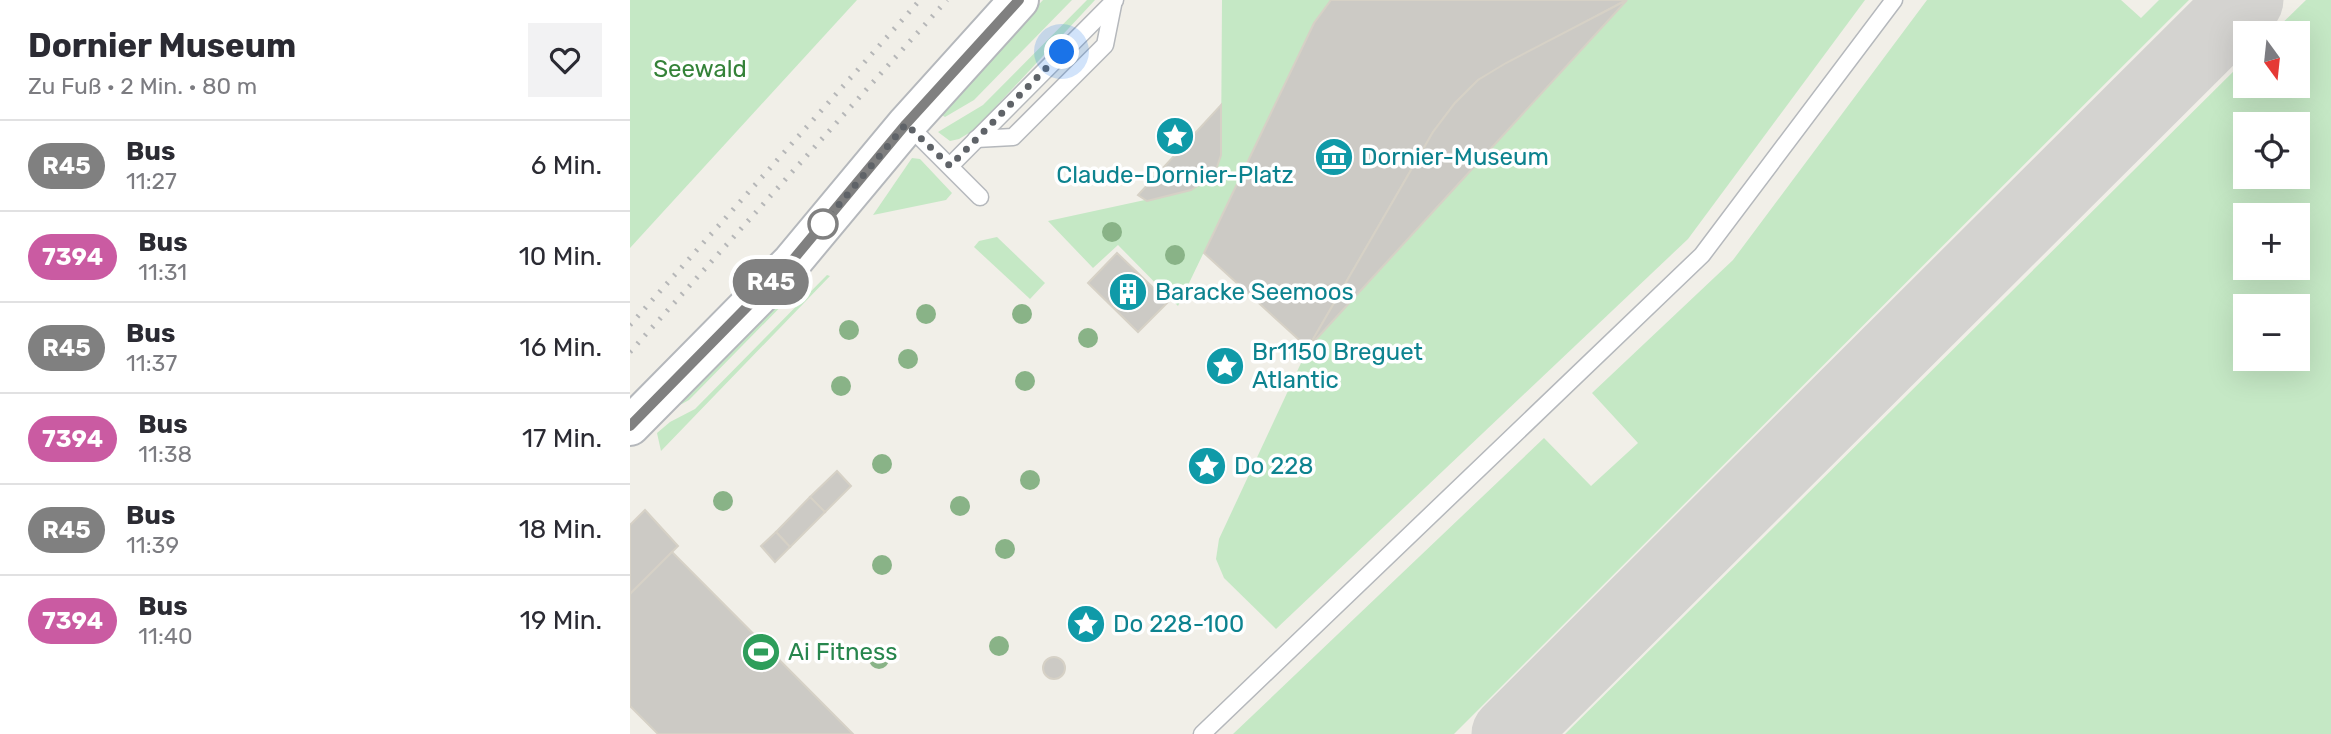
<!DOCTYPE html>
<html lang="de">
<meta charset="utf-8">
<style>
body{margin:0;font-family:Rubik,sans-serif;background:#f2f2f3;color:#2b2b33;height:100vh;display:flex;flex-direction:column;font-size:26px;white-space:nowrap}
*{box-sizing:border-box;margin:0}
p{font-size:23px;color:#7c7c81}
.icon{flex:none;width:38px;height:38px;fill:none;stroke:currentColor;stroke-width:2;stroke-linecap:round;stroke-linejoin:round}
.map{position:relative;flex:1;overflow:hidden}
.details{display:flex;flex-direction:column;background:#fff;width:630px}
.details>*{flex:none}
.badge{padding:0 14px;border-radius:23px;font-size:24px;line-height:46px}
.needle{width:46px;rotate:165deg}
.controls{position:absolute;left:1603px;top:21px;display:grid;gap:14px}
.controls a{display:grid;place-items:center;width:77px;height:77px;border-radius:0px;background:#fff;box-shadow:0 7px 28px #0002;font-size:35px}
.you{position:absolute;width:35px;height:35px;margin:-18px;border:5px solid #fff;border-radius:50%;background:#1a73e8;box-shadow:0 0 0 10px #1a73e833}
.map>.badge{position:absolute;translate:-50% -50%;box-shadow:0 0 0 4px #fff}
.round{display:grid;place-items:center;flex:none;width:74px;height:74px;border-radius:0px;background:#f2f2f3}
.summary{display:flex;align-items:center;justify-content:space-between;height:119px;padding:0 28px}
h1{font-size:33px;font-weight:700;line-height:52px}
ul{padding:0;list-style:none}
li{display:flex;align-items:center;gap:21px;height:91px;padding:0 28px;border-top:2px solid #e1e1e2}
li div{flex:1}
li b{display:block;font-size:26px}
li em{font-style:normal}
li .badge{min-width:77px;font-weight:700;text-align:center}
main{display:flex;flex:1;min-height:0}
.map>svg:first-child{display:block}
.green{fill:#c5e8c5;fill-rule:evenodd}
.lines{fill:none;stroke-linecap:round;stroke-linejoin:round}
.taxiway{stroke:#d4d3d0;stroke-width:75}
.building{fill:#cccac5;stroke:#d6d1c6;stroke-width:2}
.service-casing{stroke:#b5b8bc;stroke-width:19}
.tertiary-casing{stroke:#b5b8bc;stroke-width:42}
.service{stroke:#fff;stroke-width:16}
.tertiary{stroke:#fff;stroke-width:38}
.rail{stroke:#b6b7b8;stroke-width:5;stroke-dasharray:2 9;stroke-linecap:butt}
.tree{fill:#89b387}
.line-casing{stroke:#fff;stroke-width:16}
.line{stroke:#808080;stroke-width:10}
.walk{stroke:#5f6368;stroke-width:7;stroke-dasharray:0 12.6}
.stop-dot{fill:#fff;stroke:#808080;stroke-width:3.5}
.labels{text-anchor:middle;dominant-baseline:central;stroke-width:7;stroke-linejoin:round;paint-order:stroke}
.park-label{font-size:24px;fill:#348238;stroke:#fff}
.culture-label{font-size:24px;fill:#0d838f;stroke:#fff;text-anchor:start}
.leisure-label{font-size:24px;fill:#27864d;stroke:#fff;text-anchor:start}
</style>
<main>
<section class="details">
<div class="summary"><div><h1>Dornier Museum</h1><p>Zu Fuß · 2 Min. · 80 m</p></div><a class="round"><svg class="icon" aria-label="heart" viewBox="0 0 24 24"><path d="M12 20l-8-8c-3-5 5-10 8-4 3-6 11-1 8 4z"/></svg></a></div>
<ul>
<li><span class="badge" style="background:#808080;color:#fff">R45</span><div><b>Bus</b><p>11:27</p></div><em>6 Min.</em></li>
<li><span class="badge" style="background:#ca5ba2;color:#fff">7394</span><div><b>Bus</b><p>11:31</p></div><em>10 Min.</em></li>
<li><span class="badge" style="background:#808080;color:#fff">R45</span><div><b>Bus</b><p>11:37</p></div><em>16 Min.</em></li>
<li><span class="badge" style="background:#ca5ba2;color:#fff">7394</span><div><b>Bus</b><p>11:38</p></div><em>17 Min.</em></li>
<li><span class="badge" style="background:#808080;color:#fff">R45</span><div><b>Bus</b><p>11:39</p></div><em>18 Min.</em></li>
<li><span class="badge" style="background:#ca5ba2;color:#fff">7394</span><div><b>Bus</b><p>11:40</p></div><em>19 Min.</em></li>
</ul>
</section>
<div class="map">
<svg width="1701" height="734" viewBox="0 0 1701 734">
<rect width="100%" height="100%" fill="#f1efe8"/>
<g class="green">
<polygon points="0,0 227,0 0,248"/>
<polygon points="413,0 442,0 344,100 315,117 307,112"/>
<polygon points="457,0 465,0 344,130 329,139 320,141 308,132 353,105"/>
<polygon points="592,0 701,0 684,23 548,306 488,245 463,268 418,221 561,190 575,181 587,167 591,155"/>
<polygon points="997,0 1235,0 1058,239 646,629 594,578 586,559 589,539 678,348"/>
<polygon points="1297,0 1491,0 1511,18 1529,0 1559,0 824,734 603,734 914,438 961,486 1008,443 962,393 1103,260"/>
<path d="M 1676,0 L 1701,0 L 1701,734 L 935,734 L 1615,60 L 1615,86 L 1668,86 L 1668,33 L 1642,33 ZM 1615,124 L 1668,124 L 1668,177 L 1615,177 ZM 1615,215 L 1668,215 L 1668,268 L 1615,268 ZM 1615,306 L 1668,306 L 1668,359 L 1615,359 Z"/>
<polygon points="282,158 290,159 322,193 316,200 243,215"/>
<polygon points="367,237 415,283 400,299 344,247 349,241"/>
<polygon points="197,275 200,276 31,451 27,433 40,422 65,409"/>
<polygon points="163,285 168,289 59,400 39,411"/>
</g>
<g class="lines">
<polyline class="taxiway" points="879,734 1616,0"/>
</g>
<g class="building">
<polygon points="701,0 996,0 848,80 825,103 803,132 678,348 574,253 684,23"/>
<polygon points="997,0 678,348 803,132 825,103 848,80 876,63"/>
<polygon points="591,105 591,155 587,167 575,181 561,190 517,201 508,195"/>
<polygon points="487,253 538,302 508,332 458,283"/>
<polygon points="207,471 221,486 195,512 180,497"/>
<polygon points="180,497 195,512 160,547 146,532"/>
<polygon points="15,510 48,546 0,594 0,525"/>
<polygon points="146,532 160,547 145,562 131,546"/>
<polygon points="42,552 223,734 28,734 0,706 0,594"/>
<circle cx="424" cy="668" r="11"/>
</g>
<g class="lines">
<g class="service-casing">
<g id="service">
<polyline points="277,124 350,197"/>
<polyline points="346,139 383,137 475,45 484,0"/>
<polyline points="320,166 485,0"/>
<polyline points="572,734 1072,255 1264,0"/>
</g>
</g>
<g class="tertiary-casing">
<polyline id="tertiary" points="0,426 162,262 277,124 389,0"/>
</g>
<use href="#service" class="service"/>
<use href="#tertiary" class="tertiary"/>
<g class="rail">
<polyline points="0,325 290,0"/>
<polyline points="0,352 317,0"/>
</g>
</g>
<g class="tree">
<circle cx="482" cy="232" r="10"/>
<circle cx="545" cy="255" r="10"/>
<circle cx="296" cy="314" r="10"/>
<circle cx="392" cy="314" r="10"/>
<circle cx="219" cy="330" r="10"/>
<circle cx="458" cy="338" r="10"/>
<circle cx="278" cy="359" r="10"/>
<circle cx="395" cy="381" r="10"/>
<circle cx="211" cy="386" r="10"/>
<circle cx="252" cy="464" r="10"/>
<circle cx="400" cy="480" r="10"/>
<circle cx="93" cy="501" r="10"/>
<circle cx="330" cy="506" r="10"/>
<circle cx="375" cy="549" r="10"/>
<circle cx="252" cy="565" r="10"/>
<circle cx="369" cy="646" r="10"/>
<circle cx="249" cy="659" r="10"/>
</g>
<g class="lines">
<g class="line-casing">
<polyline id="line" points="0,426 162,261 276,124 389,0"/>
</g>
<use href="#line" class="line"/>
<polyline class="walk" points="193,224 276,124 320,166 432,52"/>
</g>
<defs>
<g id="sight-disc" transform="scale(2.0125)"><circle r="9.5" fill="#0f9aa8" stroke="#fff"/><path d="M0-6L1.8-2.2L6-1.7L2.9 1.2L3.7 5.4L0 3.3L-3.7 5.4L-2.9 1.2L-6-1.7L-1.8-2.2Z" fill="#fff"/></g>
<g id="museum-disc" transform="scale(2.0125)"><circle r="9.5" fill="#0f9aa8" stroke="#fff"/><path d="M0-6L6-3V-2H-6V-3ZM-5-1h2V3h-2ZM-1-1h2V3h-2ZM3-1h2V3H3ZM-6 4H6V6H-6Z" fill="#fff"/></g>
<g id="building-disc" transform="scale(2.0125)"><circle r="9.5" fill="#0f9aa8" stroke="#fff"/><path d="M-4-6H4V6H1V3H-1V6H-4ZM-2.5-4.3h1.7v1.8h-1.7ZM.8-4.3h1.7v1.8H.8ZM-2.5-1h1.7V.8h-1.7ZM.8-1h1.7V.8H.8Z" fill="#fff"/></g>
<g id="stadium-disc" transform="scale(2.0125)"><circle r="9.5" fill="#2e9e5b" stroke="#fff"/><path d="M0-5a6.5 5 0 1 0 0 10a6.5 5 0 1 0 0-10ZM-3.5-1.8h7v3.6h-7Z" fill="#fff"/></g>
</defs>
<g fill-rule="evenodd">
<use href="#sight-disc" x="545" y="136"/>
<use href="#museum-disc" x="704" y="157"/>
<use href="#building-disc" x="498" y="292"/>
<use href="#sight-disc" x="595" y="366"/>
<use href="#sight-disc" x="577" y="466"/>
<use href="#sight-disc" x="456" y="624"/>
<use href="#stadium-disc" x="131" y="652"/>
</g>
<circle class="stop-dot" cx="193" cy="224" r="14"/>
<g class="labels">
<g class="park-label">
<text x="70" y="69">Seewald</text>
</g>
<g class="culture-label">
<text x="731" y="157">Dornier-Museum</text>
<text x="545" y="175" text-anchor="middle">Claude-Dornier-Platz</text>
<text x="525" y="292">Baracke Seemoos</text>
<text x="622" y="352">Br1150 Breguet<tspan x="622" dy="28">Atlantic</tspan></text>
<text x="604" y="466">Do 228</text>
<text x="483" y="624">Do 228-100</text>
</g>
<g class="leisure-label">
<text x="158" y="652">Ai Fitness</text>
</g>
</g>
</svg>
<div class="controls">
<a><svg class="needle" viewBox="-14 -14 28 28"><path d="M0-13l5 13h-10z" fill="#e53935"/><path d="M0 13l5-13h-10z" fill="#7c7c81"/></svg></a>
<a><svg class="icon" aria-label="locate" viewBox="0 0 24 24"><circle cx="12" cy="12" r="6"/><path d="M12 2v4M12 18v4M2 12h4M18 12h4"/></svg></a>
<a>+</a>
<a>−</a>
</div>
<div class="you" style="left:432px;top:52px"></div>
<b class="badge" style="left:141px;top:282px;background:#808080;color:#fff">R45</b>
</div>
</main>
